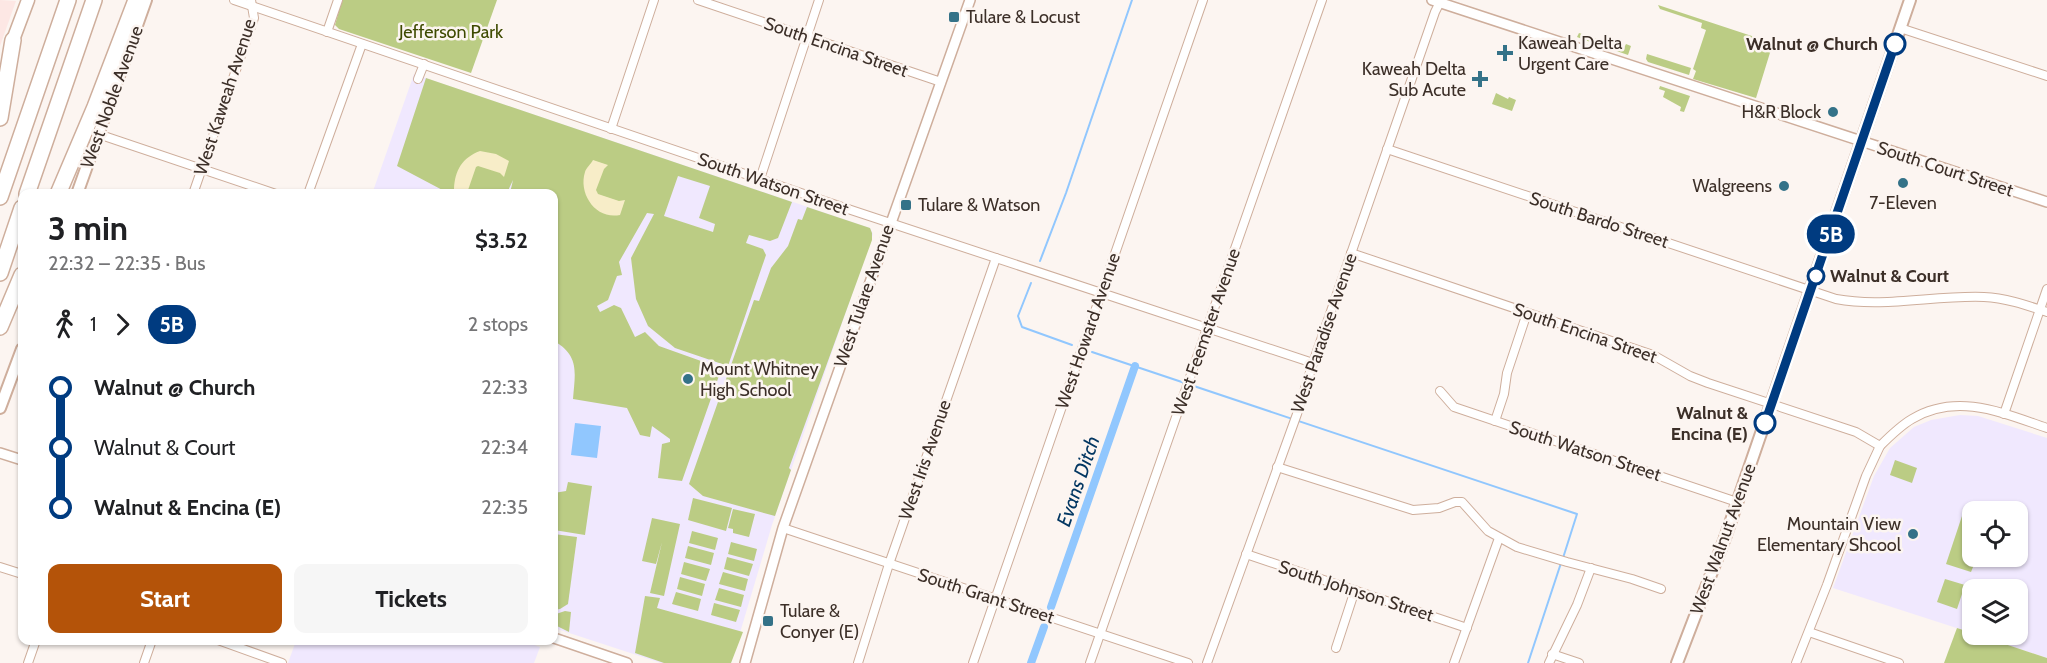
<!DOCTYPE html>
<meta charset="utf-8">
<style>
body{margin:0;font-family:Cabin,sans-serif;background:#f6f6f6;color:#202124;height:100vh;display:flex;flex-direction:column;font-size:22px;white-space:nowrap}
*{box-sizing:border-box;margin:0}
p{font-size:20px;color:#757577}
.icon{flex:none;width:33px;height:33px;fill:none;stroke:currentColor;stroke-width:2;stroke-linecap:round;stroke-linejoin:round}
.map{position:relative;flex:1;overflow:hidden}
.drawer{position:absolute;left:18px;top:189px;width:540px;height:456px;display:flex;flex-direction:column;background:#fff;border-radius:12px;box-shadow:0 2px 4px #0004}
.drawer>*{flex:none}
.badge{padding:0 12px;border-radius:20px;font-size:21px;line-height:39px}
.buttons{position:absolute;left:1962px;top:501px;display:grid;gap:12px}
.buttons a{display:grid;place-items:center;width:66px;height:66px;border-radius:12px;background:#fff;box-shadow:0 2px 4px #0004;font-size:30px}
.map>.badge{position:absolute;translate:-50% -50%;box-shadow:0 0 0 3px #fff}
.legs{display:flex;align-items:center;gap:9px;height:66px;padding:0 30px;font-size:20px}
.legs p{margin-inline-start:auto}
.head{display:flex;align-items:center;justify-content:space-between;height:102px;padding:0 30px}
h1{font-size:33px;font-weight:800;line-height:45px}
.cta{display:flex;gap:12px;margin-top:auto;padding:12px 30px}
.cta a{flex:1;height:69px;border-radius:12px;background:#b45309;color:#fff;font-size:24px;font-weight:800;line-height:69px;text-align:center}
.cta a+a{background:#f6f6f6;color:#202124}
ul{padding:0 30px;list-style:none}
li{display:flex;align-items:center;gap:21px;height:60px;font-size:22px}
li i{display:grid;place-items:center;width:9px;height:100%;margin:0 8px;background:currentColor}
li i::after{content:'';width:15px;height:15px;margin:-8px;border:4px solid;border-radius:50%;background:#fff}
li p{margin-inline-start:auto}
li:first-child i{background:linear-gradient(#0000 50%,currentColor 0)}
li:last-child i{background:linear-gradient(currentColor 50%,#0000 0)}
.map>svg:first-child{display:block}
.commercial{fill:#fde7e4}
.education{fill:#f0e8fe;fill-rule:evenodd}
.green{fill:#bbcc84;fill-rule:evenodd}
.sand{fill:#f7edc8}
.water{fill:#91c7fe}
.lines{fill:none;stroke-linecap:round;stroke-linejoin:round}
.stream{stroke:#91c7fe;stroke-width:2}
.canal{stroke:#91c7fe;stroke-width:8}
.minor-casing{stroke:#ceae9c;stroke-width:10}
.tertiary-casing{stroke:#ceae9c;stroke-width:12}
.secondary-casing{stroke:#ceae9c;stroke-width:14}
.primary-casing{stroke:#ceae9c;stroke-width:15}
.motorway-casing{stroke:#ceae9c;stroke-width:18}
.minor{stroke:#fff;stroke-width:8}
.tertiary{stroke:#fff;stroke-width:9}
.secondary{stroke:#fff;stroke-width:10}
.primary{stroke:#fff;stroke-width:12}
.motorway{stroke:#fff;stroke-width:15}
.line-1-casing{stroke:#fff;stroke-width:14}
.line-1{stroke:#003b80;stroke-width:9}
.poi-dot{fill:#347288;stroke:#fcf5f1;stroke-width:2}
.stop-1-dot{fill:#fff;stroke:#003b80;stroke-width:3}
.labels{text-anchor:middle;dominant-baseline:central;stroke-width:5;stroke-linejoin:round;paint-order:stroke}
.poi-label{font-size:18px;fill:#3c2f28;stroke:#fcf5f1;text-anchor:start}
.park-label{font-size:18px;fill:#3e4a01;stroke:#fcf5f1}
.stop-label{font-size:18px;font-weight:bold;fill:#3c2f28;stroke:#fcf5f1;text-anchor:end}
.street-label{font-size:18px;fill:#3c2f28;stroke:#fcf5f1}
.water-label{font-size:20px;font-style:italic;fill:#033762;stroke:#fcf5f1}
</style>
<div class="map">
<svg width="2047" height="663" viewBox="0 0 2047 663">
<rect width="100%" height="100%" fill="#fcf5f1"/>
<polygon class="commercial" points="0,0 16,1 0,46"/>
<g class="education">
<polygon points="414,74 870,228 873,234 772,525 731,663 661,663 554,628 554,194 372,194"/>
<path d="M 1960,415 L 1978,416 L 2047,438 L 2047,658 L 1977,635 L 2018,634 L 2018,590 L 1972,590 L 1972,633 L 1833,588 L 1874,476 L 1890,448 L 1914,427 L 1931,420 ZM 1972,512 L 2018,512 L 2018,556 L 1972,556 Z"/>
<polygon points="520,640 540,647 534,663 288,663 296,641"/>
</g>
<g class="green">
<polygon points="342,0 497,0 471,73 339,29 335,25"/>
<polygon points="1658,5 1773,43 1756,98 1693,79 1696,71 1693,69 1706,30 1701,28 1702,23 1660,9"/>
<polygon points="1579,33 1624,48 1626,44 1631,46 1628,55 1582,39 1577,37"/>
<polygon points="1647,54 1691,68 1689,75 1648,62 1646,59"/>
<path d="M 426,78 L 792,202 L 778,238 L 770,241 L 749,235 L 746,243 L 763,249 L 766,255 L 728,366 L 675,348 L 648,326 L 636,299 L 631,258 L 654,214 L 647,213 L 619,262 L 622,275 L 617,276 L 608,300 L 597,306 L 600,312 L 614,305 L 621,308 L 635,337 L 645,332 L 659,346 L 715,366 L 715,368 L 721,370 L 682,481 L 658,478 L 662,444 L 670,442 L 670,439 L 652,426 L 650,437 L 640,435 L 627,408 L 573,399 C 575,373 580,356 554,341 L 554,194 L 510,193 L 513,180 L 507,193 L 448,193 L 397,166 ZM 678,176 L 710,186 L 699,218 L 715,224 L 713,232 L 664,216 Z"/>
<polygon points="1660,86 1690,96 1684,112 1680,111 1681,107 1663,97 1665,91 1659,89"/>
<polygon points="1496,93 1508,99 1509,97 1516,100 1512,111 1492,104"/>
<polygon points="807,207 870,228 872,233 872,240 789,468 791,470 775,516 703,496 689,484 754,300 759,301 771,268 788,246 798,219 802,220"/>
<polygon points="1895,460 1917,468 1912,483 1890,475"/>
<polygon points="568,482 592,486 585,535 554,530 554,493 566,491"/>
<polygon points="693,498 732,508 726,531 688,520"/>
<polygon points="733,509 755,514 749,537 733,533 733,529 728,528"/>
<polygon points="1963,513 1972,516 1972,556 1977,557 1971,572 1946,564"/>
<polygon points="652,518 680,524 664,596 650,593 662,542 656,564 642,561"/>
<polygon points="692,531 718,538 715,550 689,543"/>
<polygon points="554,534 577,537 568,604 560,609 554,610"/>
<polygon points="731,542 757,549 754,561 728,554"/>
<polygon points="688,546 714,553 711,565 685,558"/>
<polygon points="727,557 753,564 749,576 724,569"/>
<polygon points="684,562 710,569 706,581 681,574"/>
<polygon points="723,572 748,579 745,591 719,584"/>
<polygon points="680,577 705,584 702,596 677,589"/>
<polygon points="1945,579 1965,585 1957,609 1937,602"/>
<polygon points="719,588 744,595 741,607 715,600"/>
<polygon points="676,592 701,599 698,611 672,604"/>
<polygon points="645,596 660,598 657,608 743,632 731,663 664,663 635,653"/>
<polygon points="714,603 740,610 736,622 711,615"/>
<polygon points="565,611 571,612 569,632 555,625 556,614"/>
<polygon points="1957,628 2047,658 2047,663 1944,663"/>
</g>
<g class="sand">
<path d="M 480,151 L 496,154 L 509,161 L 504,177 L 500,173 L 478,166 L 476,167 L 467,193 L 454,189 C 455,170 462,158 480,151 Z"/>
<path d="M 593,160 L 608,165 L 604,169 L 596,190 L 598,194 L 619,201 L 625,200 L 620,215 C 596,220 578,194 585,172 C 586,168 591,164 593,160 Z"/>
</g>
<polygon class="water" points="575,423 601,426 597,458 571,455"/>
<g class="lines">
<g class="stream">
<polyline points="1040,261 1066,193 1132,0"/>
<polyline points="1031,283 1018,316 1022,327 1072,345"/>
<polyline points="1092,352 1577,514 1563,558"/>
<polyline points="1528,663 1561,563"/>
</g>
<g class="canal">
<polyline points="1051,607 1135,366"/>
<polyline points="1031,663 1044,627"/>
</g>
<g class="minor-casing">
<g id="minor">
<polyline points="234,0 845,208 1313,363"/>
<polyline points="698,0 941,82"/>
<polyline points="1900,28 2047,76"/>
<polyline points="327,32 338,0"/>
<polyline points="418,79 424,64"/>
<polyline points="611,129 654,0"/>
<polyline points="98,134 276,194"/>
<path d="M 1387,149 L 1836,299 C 1884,308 1935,295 1984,297 C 2006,298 2026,305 2047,312"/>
<polyline points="760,179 819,0"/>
<polyline points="193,194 254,18 251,0"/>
<polyline points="308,194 362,44"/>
<path d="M 1351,253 L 1653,355 L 1690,376 L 1708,383 L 1856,432 L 1880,446 C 1890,436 1900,426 1912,419 C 1957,392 2003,413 2047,428"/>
<polyline points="1440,391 1454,407 1737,502"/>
<polyline points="2004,414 2047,289"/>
<polyline points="1495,421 1504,394 1507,373 1527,313"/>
<polyline points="1277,467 1413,510 1439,508 1455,502 1462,502 1488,531 1517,547 1567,562 1632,579 1661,589"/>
<polyline points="783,528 1188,663"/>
<polyline points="1246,554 1467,628"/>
<polyline points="0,567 22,574"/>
<polyline points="1809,632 1899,663"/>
<polyline points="218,640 282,663"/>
<polyline points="1336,648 1355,590"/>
<polyline points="1552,654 1579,663"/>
<polyline points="28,663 36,640"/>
<polyline points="144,663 152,640"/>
<polyline points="858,663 889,564 996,258"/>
<polyline points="973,663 1203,0"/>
<polyline points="1090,663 1322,0"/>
<polyline points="1207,663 1297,414 1313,363 1435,12 1441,0"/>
<polyline points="1454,663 1499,538"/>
<polyline points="1549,663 1577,605 1591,568"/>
<polyline points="1796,663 1827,585 1866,476 1880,446"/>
</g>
</g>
<g class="tertiary-casing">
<g id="tertiary">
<polyline points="1432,0 2047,202"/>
<polyline points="0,453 22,460"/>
<polyline points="554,638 627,663"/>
<polyline points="745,663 783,528 970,0"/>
</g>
</g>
<g class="secondary-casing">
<g id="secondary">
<polyline points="77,194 146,0"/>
<polyline points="0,408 22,349"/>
<polyline points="1677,663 1725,538 1910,0"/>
</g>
</g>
<g class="primary-casing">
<polyline id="primary" points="13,40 28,0"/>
</g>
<g class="motorway-casing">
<g id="motorway">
<polyline points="0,118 13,40"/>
<polyline points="27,194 94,0"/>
<polyline points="58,194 95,107 136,0"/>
<polyline points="0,197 68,0"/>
<polyline points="0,273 22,208"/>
<polyline points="0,327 22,275"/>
</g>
</g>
<use href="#minor" class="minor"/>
<use href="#tertiary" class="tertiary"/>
<use href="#secondary" class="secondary"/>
<use href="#primary" class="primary"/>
<use href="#motorway" class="motorway"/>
</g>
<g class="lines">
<g class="line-1-casing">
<polyline id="line-1" points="1765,423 1895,44"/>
</g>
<use href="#line-1" class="line-1"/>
</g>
<g class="poi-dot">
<rect x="948" y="11" width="12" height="12" rx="3"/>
<path d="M1502 44h6v6h6v6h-6v6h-6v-6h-6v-6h6z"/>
<path d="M1477 70h6v6h6v6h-6v6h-6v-6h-6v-6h6z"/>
<circle cx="1833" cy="112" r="6"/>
<circle cx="1903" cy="183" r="6"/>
<circle cx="1784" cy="186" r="6"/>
<rect x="900" y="199" width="12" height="12" rx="3"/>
<circle cx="688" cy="379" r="6"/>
<circle cx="1913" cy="534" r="6"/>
<rect x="762" y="615" width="12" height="12" rx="3"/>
</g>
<g class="stop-1-dot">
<circle cx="1895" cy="44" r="10"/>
<circle cx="1816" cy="276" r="8"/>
<circle cx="1765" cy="423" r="10"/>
</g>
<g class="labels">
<g class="poi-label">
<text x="966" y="17">Tulare &amp; Locust</text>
<text x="1518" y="43">Kaweah Delta<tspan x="1518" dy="21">Urgent Care</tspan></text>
<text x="1466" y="69" text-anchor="end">Kaweah Delta<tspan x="1466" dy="21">Sub Acute</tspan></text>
<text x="1821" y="112" text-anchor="end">H&amp;R Block</text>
<text x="1772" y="186" text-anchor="end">Walgreens</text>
<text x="1903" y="203" text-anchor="middle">7-Eleven</text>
<text x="918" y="205">Tulare &amp; Watson</text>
<text x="700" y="369">Mount Whitney<tspan x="700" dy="21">High School</tspan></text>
<text x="1901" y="524" text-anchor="end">Mountain View<tspan x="1901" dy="21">Elementary Shcool</tspan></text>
<text x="780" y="611">Tulare &amp;<tspan x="780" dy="21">Conyer (E)</tspan></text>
</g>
<g class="park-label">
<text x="451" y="32">Jefferson Park</text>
</g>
<g class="stop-label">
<text x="1878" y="44">Walnut @ Church</text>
<text x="1830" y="276" text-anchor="start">Walnut &amp; Court</text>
<text x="1748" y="413">Walnut &amp;<tspan x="1748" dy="21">Encina (E)</tspan></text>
</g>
<g class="street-label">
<text transform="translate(836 47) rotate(19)">South Encina Street</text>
<text transform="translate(112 97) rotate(-70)">West Noble Avenue</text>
<text transform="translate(225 97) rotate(-72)">West Kaweah Avenue</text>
<text transform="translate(1945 169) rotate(18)">South Court Street</text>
<text transform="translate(773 184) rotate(19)">South Watson Street</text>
<text transform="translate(1599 220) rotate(18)">South Bardo Street</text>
<text transform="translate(864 296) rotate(-71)">West Tulare Avenue</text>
<text transform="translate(1088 331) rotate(-71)">West Howard Avenue</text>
<text transform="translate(1206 332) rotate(-71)">West Feemster Avenue</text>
<text transform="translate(1324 333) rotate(-71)">West Paradise Avenue</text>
<text transform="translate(1585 333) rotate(19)">South Encina Street</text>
<text transform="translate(1585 451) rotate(18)">South Watson Street</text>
<text transform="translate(925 460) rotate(-71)">West Iris Avenue</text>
<text transform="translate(1723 539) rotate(-70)">West Walnut Avenue</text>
<text transform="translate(1356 591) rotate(18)">South Johnson Street</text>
<text transform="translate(986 596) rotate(18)">South Grant Street</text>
</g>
<g class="water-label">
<text transform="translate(1078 481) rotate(-71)">Evans Ditch</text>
</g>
</g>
</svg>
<div class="buttons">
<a><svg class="icon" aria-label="locate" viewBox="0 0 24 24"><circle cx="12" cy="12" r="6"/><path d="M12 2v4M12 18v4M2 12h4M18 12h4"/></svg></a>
<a><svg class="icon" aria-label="layers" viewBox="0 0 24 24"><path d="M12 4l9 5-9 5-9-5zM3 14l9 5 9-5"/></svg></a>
</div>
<b class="badge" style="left:1831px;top:234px;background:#003b80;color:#fff">5B</b>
<section class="drawer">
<div class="head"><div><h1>3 min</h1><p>22:32 – 22:35 · Bus</p></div><b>$3.52</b></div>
<div class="legs"><svg class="icon" aria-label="walk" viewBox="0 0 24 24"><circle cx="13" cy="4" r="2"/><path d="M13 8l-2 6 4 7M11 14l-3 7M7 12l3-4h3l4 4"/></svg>1<svg class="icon" aria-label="forward" viewBox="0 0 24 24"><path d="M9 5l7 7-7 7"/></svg><b class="badge" style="background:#003b80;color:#fff">5B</b><p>2 stops</p></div>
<ul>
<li><i style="color:#003b80"></i><b>Walnut @ Church</b><p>22:33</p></li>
<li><i style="color:#003b80"></i><span>Walnut &amp; Court</span><p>22:34</p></li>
<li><i style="color:#003b80"></i><b>Walnut &amp; Encina (E)</b><p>22:35</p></li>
</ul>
<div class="cta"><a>Start</a><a>Tickets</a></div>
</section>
</div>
